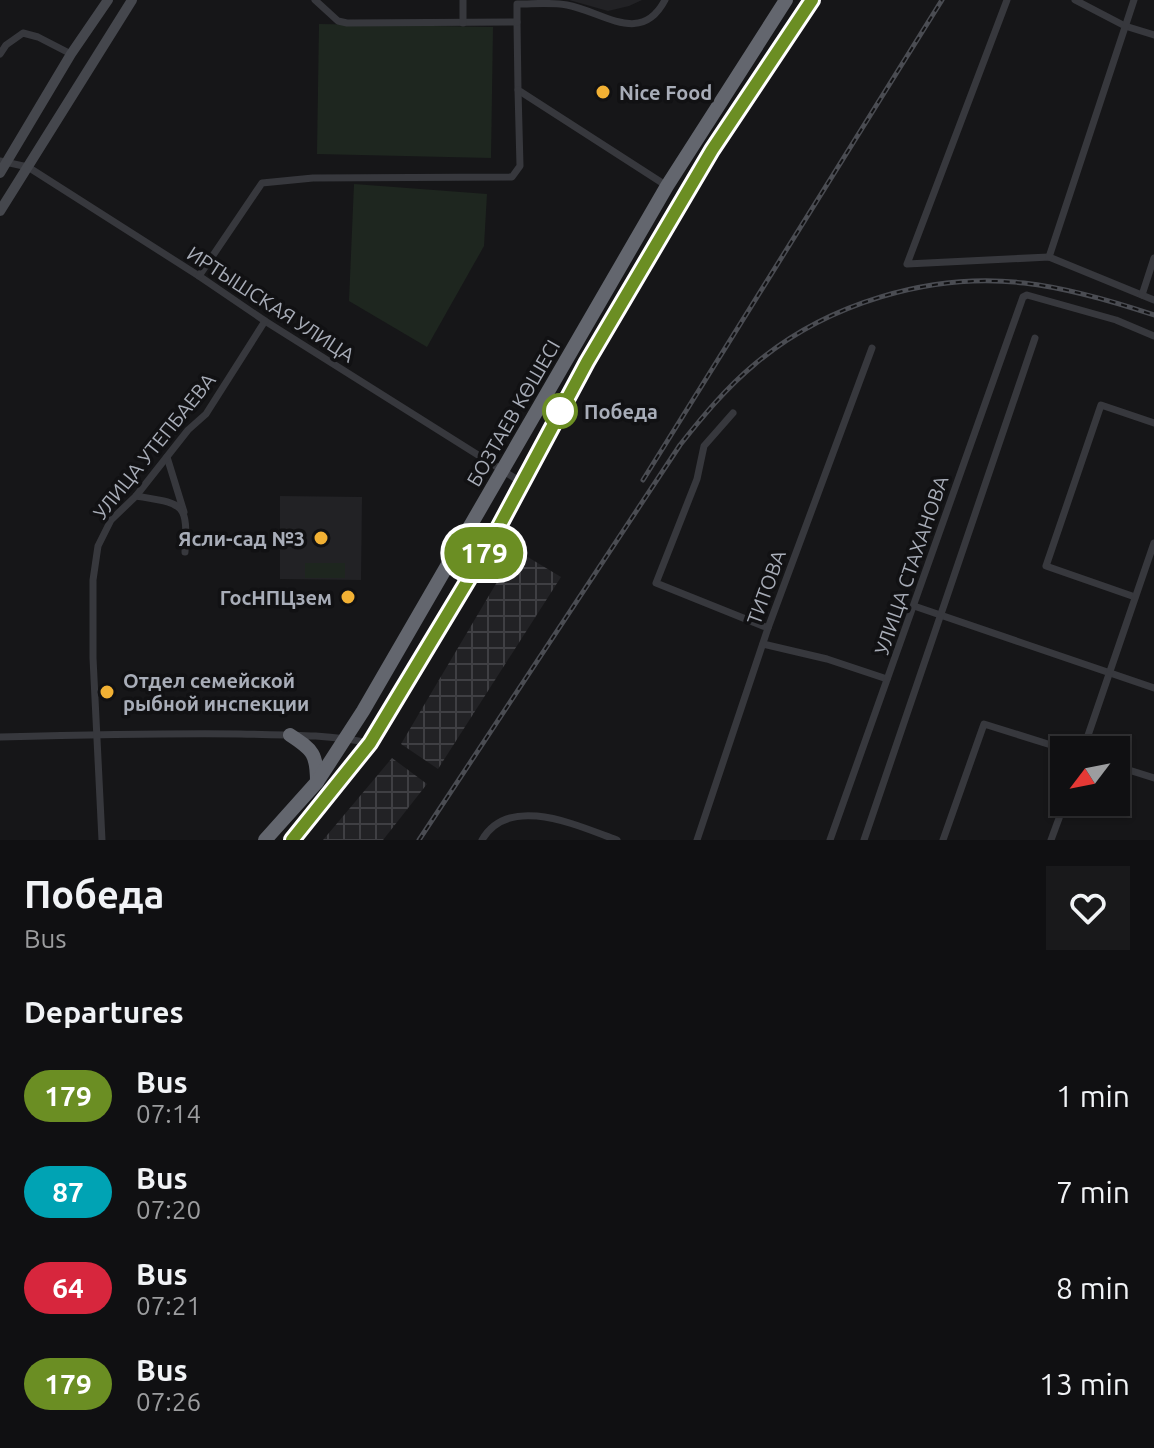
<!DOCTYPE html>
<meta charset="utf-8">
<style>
body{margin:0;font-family:Ubuntu,sans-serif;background:#19191b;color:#f1f3f6;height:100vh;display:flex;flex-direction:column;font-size:30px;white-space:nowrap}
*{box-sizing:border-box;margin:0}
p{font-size:26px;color:#9c9d9f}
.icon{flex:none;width:44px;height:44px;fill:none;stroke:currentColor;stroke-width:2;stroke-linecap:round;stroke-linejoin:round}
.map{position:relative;height:840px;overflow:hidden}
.details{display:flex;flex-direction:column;background:#101012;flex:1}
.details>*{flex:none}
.badge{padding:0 16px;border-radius:26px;font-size:28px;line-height:52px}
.needle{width:52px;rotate:238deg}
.tools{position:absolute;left:1050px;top:736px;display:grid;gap:16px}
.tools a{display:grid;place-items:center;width:80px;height:80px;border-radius:0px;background:#101012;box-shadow:0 2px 6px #0004,0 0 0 2px #303032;font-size:40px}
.map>.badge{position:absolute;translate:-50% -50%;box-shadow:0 0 0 4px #fff}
h2{padding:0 24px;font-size:30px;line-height:72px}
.round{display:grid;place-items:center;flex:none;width:84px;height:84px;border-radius:0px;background:#19191b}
.summary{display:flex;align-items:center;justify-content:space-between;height:136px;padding:0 24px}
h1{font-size:38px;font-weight:700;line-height:60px}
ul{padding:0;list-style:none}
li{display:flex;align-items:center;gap:24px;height:96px;padding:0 24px}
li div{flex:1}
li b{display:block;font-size:30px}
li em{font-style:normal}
li .badge{min-width:88px;font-weight:700;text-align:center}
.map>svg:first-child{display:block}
.built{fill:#222225}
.industrial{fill:url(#industrial-grid)}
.green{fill:#1e261f}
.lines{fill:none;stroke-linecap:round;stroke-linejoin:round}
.street{stroke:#37383d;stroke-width:7}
.secondary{stroke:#45474d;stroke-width:10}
.highway{stroke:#63666e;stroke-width:14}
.rail-casing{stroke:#4a4c52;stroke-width:5}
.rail{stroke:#111113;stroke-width:2;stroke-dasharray:6;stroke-linecap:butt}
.line-casing{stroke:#fff;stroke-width:18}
.line{stroke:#6b8e23;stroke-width:12}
.poi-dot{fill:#f2b134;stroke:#111113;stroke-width:3}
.stop-dot{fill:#fff;stroke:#6b8e23;stroke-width:4}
.labels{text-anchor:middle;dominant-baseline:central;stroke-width:7;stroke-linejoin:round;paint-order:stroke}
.poi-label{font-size:20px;font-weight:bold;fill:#a8adb8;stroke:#111113;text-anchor:start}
.street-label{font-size:20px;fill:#a8adb8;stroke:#111113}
.stop-label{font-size:20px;font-weight:bold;fill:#a8adb8;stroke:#111113;text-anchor:start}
</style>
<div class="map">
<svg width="1154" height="840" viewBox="0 0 1154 840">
<defs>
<pattern id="industrial-grid" width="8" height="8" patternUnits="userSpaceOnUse" patternTransform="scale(2)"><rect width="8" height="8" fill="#222225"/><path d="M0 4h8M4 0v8" fill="none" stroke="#3f3f43"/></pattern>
</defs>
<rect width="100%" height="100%" fill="#161618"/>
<g class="built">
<polygon points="569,0 642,0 629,6 608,11"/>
<polygon points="280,496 362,497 361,580 280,579"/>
</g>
<g class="industrial">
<polygon points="516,550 561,577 438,769 401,744"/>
<polygon points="392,758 427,784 383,840 323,840"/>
</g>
<g class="green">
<polygon points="319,24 493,27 491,158 317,154"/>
<polygon points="354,184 487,194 484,246 427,347 349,301"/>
<rect x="305" y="563" width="40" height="15"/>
</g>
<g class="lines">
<g class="street">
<polyline points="315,0 338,21 347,23 517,22 518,90 667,186"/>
<polyline points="463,0 463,23"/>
<polyline points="1007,0 907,264 1049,257 1154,300"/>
<polyline points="1075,0 1125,26 1154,35"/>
<path d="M 517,22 L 517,4 C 534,4 551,2 567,5 C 604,12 641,46 665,0"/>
<polyline points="0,54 6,45 23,33 38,37 71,54"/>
<polyline points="0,161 28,167 199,276 265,321 521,482"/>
<polyline points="1049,257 1134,0"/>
<polyline points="199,276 262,183 313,178 512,177 520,166 518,90"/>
<polyline points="1142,295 1154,258"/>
<polyline points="733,413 704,446 697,479 656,583 768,628"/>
<polyline points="167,457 184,512"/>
<path d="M 136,496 C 184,504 188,502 185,552"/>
<polyline points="1135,597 1046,566 1101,405 1154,423"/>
<polyline points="914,606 1154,688"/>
<polyline points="763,644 827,659 887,679"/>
<path d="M 0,737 C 80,735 160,733 240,734 C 283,735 327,734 369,743"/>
<polyline points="1083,750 1154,543"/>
<polyline points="1116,766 1154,778"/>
<polyline points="102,840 93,658 93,580 98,546 111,520 136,496 188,430 206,414 265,321"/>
<path d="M 482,840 C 509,793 578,826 617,840"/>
<polyline points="697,840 768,628 872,348"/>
<polyline points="830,840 1023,297 1027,295 1116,320 1154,336"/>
<polyline points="864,840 1035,338"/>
<polyline points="943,840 984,724 1067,750"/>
<polyline points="1051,840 1065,802"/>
</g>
<g class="secondary">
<polyline points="0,173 71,54 108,0"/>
<polyline points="0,211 132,0"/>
</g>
<g class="highway">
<path d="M 290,735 C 313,750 317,754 317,782"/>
<polyline points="265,840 317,782 363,711 667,186 786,0"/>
<polyline points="292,840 370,743 488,547 587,362 712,150 812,0"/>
</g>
<g class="rail-casing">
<g id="rail">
<polyline points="643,480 942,0"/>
<path d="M 419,840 L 680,445 C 703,416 726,388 755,364 C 826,304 930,272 1024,283 C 1068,288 1112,301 1154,315"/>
</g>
</g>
<use href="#rail" class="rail"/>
</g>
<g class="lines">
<g class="line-casing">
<polyline id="line" points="292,840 370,743 488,547 587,362 712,150 812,0"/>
</g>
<use href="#line" class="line"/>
</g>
<g class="poi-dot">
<circle cx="603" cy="92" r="8"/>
<circle cx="321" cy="538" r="8"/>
<circle cx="348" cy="597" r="8"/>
<circle cx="107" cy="692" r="8"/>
</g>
<circle class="stop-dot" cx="560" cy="411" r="16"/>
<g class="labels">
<g class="poi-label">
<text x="619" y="92">Nice Food</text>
<text x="305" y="538" text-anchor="end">Ясли-сад №3</text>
<text x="332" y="597" text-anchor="end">ГосНПЦзем</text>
<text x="123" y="680">Отдел семейской<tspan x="123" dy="23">рыбной инспекции</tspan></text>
</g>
<g class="street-label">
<text transform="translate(271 304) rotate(33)">ИРТЫШСКАЯ УЛИЦА</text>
<text transform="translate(513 413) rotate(-60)">БОЗТАЕВ КӨШЕСІ</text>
<text transform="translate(154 446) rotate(-51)">УЛИЦА УТЕПБАЕВА</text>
<text transform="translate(911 565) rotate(-71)">УЛИЦА СТАХАНОВА</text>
<text transform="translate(766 587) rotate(-70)">ТИТОВА</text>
</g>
<g class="stop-label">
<text x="584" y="411">Победа</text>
</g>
</g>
</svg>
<div class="tools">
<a><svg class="needle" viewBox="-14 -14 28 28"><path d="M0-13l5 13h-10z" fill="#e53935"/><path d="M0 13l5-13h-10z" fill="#9c9d9f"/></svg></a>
</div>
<b class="badge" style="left:484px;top:553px;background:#6b8e23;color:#fff">179</b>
</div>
<section class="details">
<div class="summary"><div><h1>Победа</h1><p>Bus</p></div><a class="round"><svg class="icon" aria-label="heart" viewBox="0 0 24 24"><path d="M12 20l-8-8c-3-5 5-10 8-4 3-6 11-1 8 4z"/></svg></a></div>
<h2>Departures</h2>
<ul>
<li><span class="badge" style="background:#6b8e23;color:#fff">179</span><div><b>Bus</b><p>07:14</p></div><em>1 min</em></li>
<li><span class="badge" style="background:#00a3b4;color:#fff">87</span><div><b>Bus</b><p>07:20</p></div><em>7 min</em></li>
<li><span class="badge" style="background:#d7263d;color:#fff">64</span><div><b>Bus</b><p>07:21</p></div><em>8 min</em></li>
<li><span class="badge" style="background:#6b8e23;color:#fff">179</span><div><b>Bus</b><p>07:26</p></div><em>13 min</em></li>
</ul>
</section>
